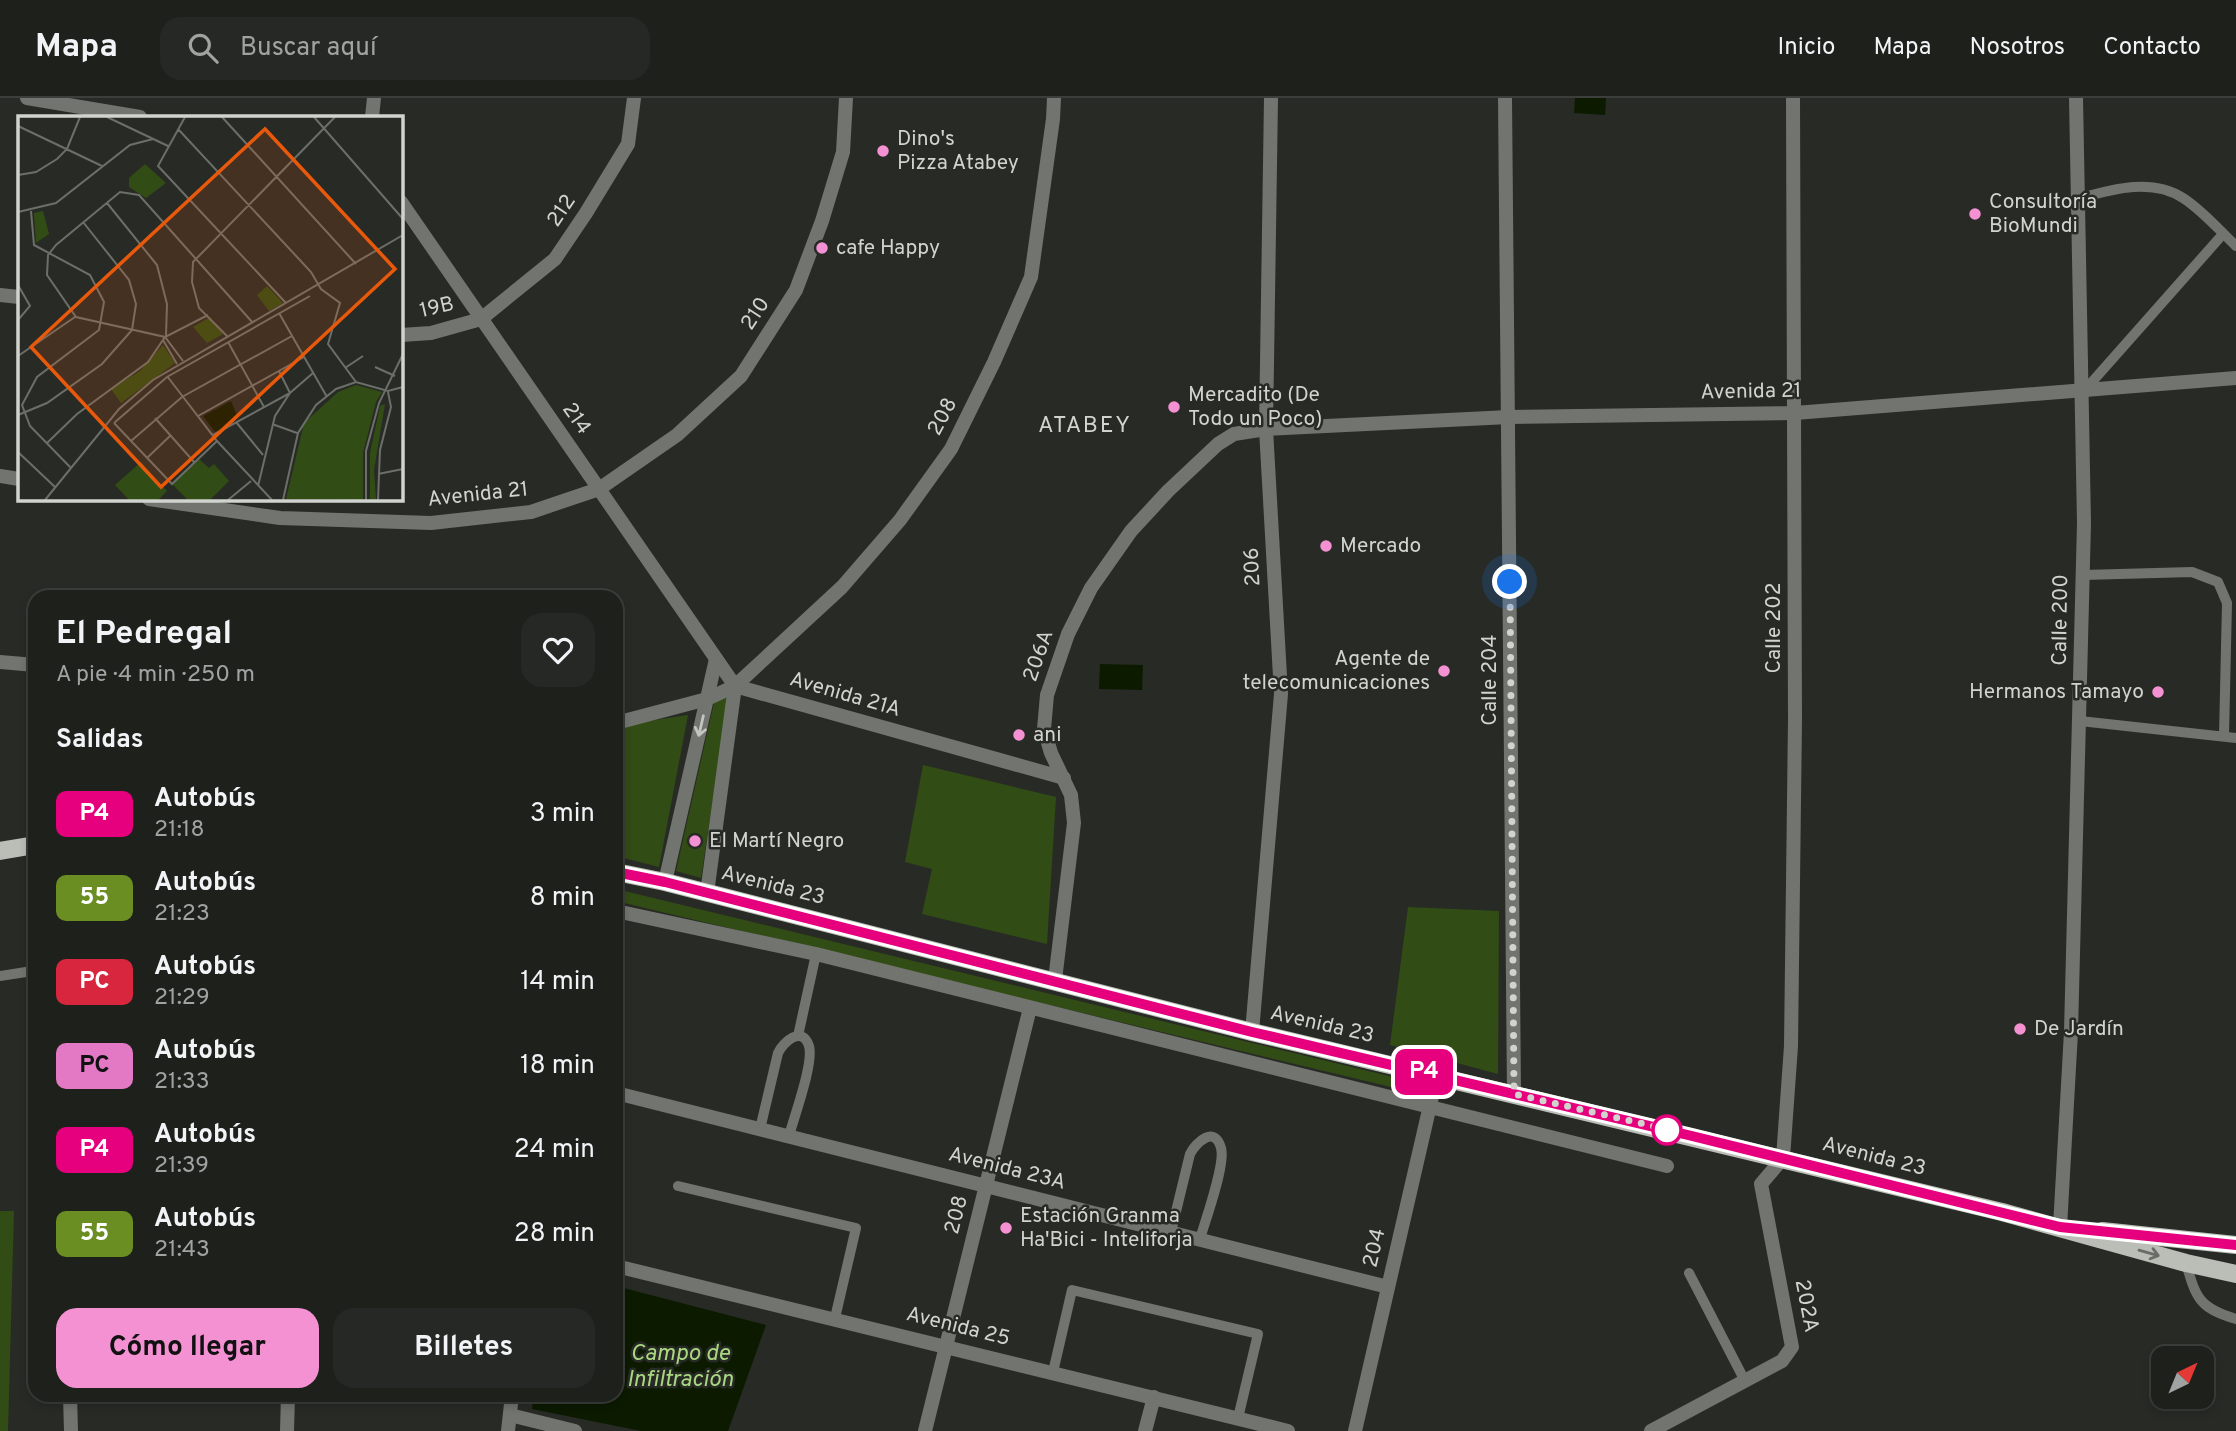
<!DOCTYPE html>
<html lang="es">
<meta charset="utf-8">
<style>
body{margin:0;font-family:Overpass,sans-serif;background:#262825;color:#f1f3f6;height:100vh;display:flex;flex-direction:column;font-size:26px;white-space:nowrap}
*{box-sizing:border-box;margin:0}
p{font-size:23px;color:#a1a3a3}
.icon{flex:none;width:38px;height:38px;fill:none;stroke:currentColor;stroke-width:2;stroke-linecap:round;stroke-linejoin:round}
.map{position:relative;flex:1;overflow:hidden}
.panel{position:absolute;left:28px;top:492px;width:595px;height:812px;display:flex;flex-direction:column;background:#1e201c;border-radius:21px;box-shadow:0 4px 10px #0003,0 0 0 2px #3c3e3b}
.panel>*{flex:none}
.badge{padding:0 14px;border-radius:10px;font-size:24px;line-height:46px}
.needle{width:46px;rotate:43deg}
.controls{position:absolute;left:2151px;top:1248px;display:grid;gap:14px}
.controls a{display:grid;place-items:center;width:63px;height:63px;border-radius:14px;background:#1e201c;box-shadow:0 4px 10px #0003,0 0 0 2px #3c3e3b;font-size:35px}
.you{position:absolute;width:35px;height:35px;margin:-18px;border:5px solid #fff;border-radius:50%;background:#1a73e8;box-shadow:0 0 0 10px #1a73e833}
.map>.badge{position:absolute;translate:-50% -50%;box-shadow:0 0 0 4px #fff}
h2{padding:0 28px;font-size:26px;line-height:63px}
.round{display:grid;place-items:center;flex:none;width:74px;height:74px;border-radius:21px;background:#262825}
.headline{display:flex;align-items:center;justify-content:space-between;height:119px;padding:0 28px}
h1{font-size:33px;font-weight:700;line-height:52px}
.button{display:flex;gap:14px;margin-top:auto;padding:14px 28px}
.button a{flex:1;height:80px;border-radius:21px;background:#f491d3;color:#111;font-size:28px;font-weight:700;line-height:80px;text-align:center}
.button a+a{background:#262825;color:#f1f3f6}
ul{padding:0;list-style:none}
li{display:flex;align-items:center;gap:21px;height:84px;padding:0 28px}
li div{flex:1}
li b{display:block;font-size:26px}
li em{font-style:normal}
li .badge{min-width:77px;font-weight:700;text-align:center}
header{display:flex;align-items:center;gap:42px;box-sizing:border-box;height:98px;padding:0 35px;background:#1e201c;border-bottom:2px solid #3c3e3b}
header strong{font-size:33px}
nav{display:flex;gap:38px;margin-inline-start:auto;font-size:24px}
.search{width:490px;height:63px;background:#262825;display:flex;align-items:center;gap:18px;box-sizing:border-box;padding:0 24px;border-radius:21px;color:#a1a3a3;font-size:26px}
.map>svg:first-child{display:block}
.green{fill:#324c15}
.water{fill:#0c1a00}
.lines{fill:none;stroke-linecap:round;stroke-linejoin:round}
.service{stroke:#727470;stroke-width:10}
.minor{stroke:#727470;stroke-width:14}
.tertiary{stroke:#727470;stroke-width:14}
.primary{stroke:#babeb7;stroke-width:18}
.oneway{stroke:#c3c5c1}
.oneway2{stroke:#6a6d67}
.line-casing{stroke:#fff;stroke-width:16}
.line{stroke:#e6007e;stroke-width:10}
.walk{stroke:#d1d3cf;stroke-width:7;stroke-dasharray:0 12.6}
.poi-dot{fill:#f491d3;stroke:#282b25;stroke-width:2.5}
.stop-dot{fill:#fff;stroke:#e6007e;stroke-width:3.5}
.labels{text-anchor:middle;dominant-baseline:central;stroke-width:5;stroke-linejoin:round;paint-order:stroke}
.poi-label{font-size:21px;fill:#d1d3cf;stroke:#282b25;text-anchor:start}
.street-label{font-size:21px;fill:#d1d3cf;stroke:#282b25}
.neighbourhood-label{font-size:23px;letter-spacing:2px;fill:#d1d3cf;stroke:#282b25}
.water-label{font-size:23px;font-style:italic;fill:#aad880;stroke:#282b25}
.inset-road{fill:none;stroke:#6c6e69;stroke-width:2}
.view{fill:#e8590c;fill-opacity:0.15;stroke:#e8590c;stroke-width:3.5}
.inset-edge{fill:none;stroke:#d1d3cf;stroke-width:3.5}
</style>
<header>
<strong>Mapa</strong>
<div class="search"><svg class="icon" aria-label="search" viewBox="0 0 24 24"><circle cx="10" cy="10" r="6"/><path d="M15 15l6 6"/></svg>Buscar aquí</div>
<nav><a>Inicio</a><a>Mapa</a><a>Nosotros</a><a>Contacto</a></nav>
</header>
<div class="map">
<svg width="2236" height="1333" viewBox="0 0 2236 1333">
<rect width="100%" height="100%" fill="#282b25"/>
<g class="green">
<polygon points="720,599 728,600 701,780 676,773 714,605"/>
<polygon points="688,617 659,769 616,758 616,628"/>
<polygon points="923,667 1056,699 1047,846 922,816 932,771 905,764"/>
<polygon points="616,791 1418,985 1416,995 616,803"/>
<polygon points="1408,809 1499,813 1498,976 1390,947"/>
<polygon points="0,1113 14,1113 8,1333 0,1333"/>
</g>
<g class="water">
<polygon points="1575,0 1606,0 1605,17 1574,15"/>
<polygon points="1100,566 1143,567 1142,592 1099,591"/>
<polygon points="616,1188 766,1227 728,1333 641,1333 532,1311 534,1297 616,1297"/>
</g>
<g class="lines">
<g class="service">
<path d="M 2077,101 C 2110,92 2151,79 2183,100 C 2202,112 2219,132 2236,148"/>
<polyline points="2084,293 2223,136"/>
<polyline points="2083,477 2192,474 2218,484 2227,505 2224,638"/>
<polyline points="2080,623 2236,640"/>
<polyline points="0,878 26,874"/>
<polyline points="798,938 816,856"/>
<path d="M 760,1031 L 778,955 C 783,944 802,927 809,948 C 814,965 794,1019 789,1038"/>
<polyline points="678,1088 856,1130 835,1220"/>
<path d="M 1171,1134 L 1190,1056 C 1196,1044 1215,1027 1221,1050 C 1226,1066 1205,1123 1200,1141"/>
<path d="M 2186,1165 C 2196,1200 2199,1210 2236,1221"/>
<polyline points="1689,1175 1745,1283"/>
<polyline points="1053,1274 1072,1192 1258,1236 1238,1320"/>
</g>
<g class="minor">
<polyline points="27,0 140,19"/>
<polyline points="1505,0 1514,996"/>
<polyline points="372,19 374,0"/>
<polyline points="0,197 19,199"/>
<polyline points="401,237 431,235 481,221 555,161 586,115 628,46 634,0"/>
<polyline points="0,378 19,381"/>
<polyline points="149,401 280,420 431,425 531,414 599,391 677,337 741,278 796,192 822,123 843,54 846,0"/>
<polyline points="0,564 35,567"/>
<polyline points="735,588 1064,680"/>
<polyline points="616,625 707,601 735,588 842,489 900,422 951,351 994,264 1031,179 1053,21 1054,0"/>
<polyline points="616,813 816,856 1667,1068"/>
<polyline points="1055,882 1074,725 1071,697 1051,655 1044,631 1047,597 1068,536 1091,490 1131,433 1168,393 1218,346 1234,336 1266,331 1509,319 1795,315 2236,280"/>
<polyline points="1252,934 1281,596 1266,331 1271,0"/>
<polyline points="616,995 1388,1189"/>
<polyline points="2060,1129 2071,934 2084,425 2076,0"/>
<polyline points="616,1168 1288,1333"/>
<polyline points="70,1297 71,1333"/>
<polyline points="510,1317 575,1333"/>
<polyline points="287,1333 288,1297"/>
<polyline points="508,1333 512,1297"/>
<polyline points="925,1333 1030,910"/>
<polyline points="1145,1333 1154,1299"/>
<polyline points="1355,1333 1437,977"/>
<polyline points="1651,1333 1782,1263 1792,1249 1761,1086 1783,1060 1791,948 1795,621 1793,0"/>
</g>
<g class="tertiary">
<polyline points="401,104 735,588 707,795"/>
<polyline points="665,784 716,561"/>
</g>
<g class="primary">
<polyline points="0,753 35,747"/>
<polyline points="616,774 665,784 1252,934 2002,1114 2186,1165 2236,1176"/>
<polyline points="2102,1133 2236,1147"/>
</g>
</g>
<defs><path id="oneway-shaft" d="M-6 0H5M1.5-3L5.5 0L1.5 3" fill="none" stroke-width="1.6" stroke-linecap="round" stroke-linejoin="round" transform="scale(1.75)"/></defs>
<use class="oneway" href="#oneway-shaft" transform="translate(701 628) rotate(103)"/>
<use class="oneway2" href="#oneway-shaft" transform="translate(2149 1155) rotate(16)"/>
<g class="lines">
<g class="line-casing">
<polyline id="line" points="616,774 665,784 1252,934 1692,1038 2060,1129 2236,1147"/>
</g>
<use href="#line" class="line"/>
<polyline class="walk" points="1510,484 1514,996 1670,1032 1667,1032"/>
</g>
<g class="poi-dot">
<circle cx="883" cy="53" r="7"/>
<circle cx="1975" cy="116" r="7"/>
<circle cx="822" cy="150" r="7"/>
<circle cx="1174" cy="309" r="7"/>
<circle cx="1326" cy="448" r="7"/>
<circle cx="1444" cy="573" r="7"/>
<circle cx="2158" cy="594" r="7"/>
<circle cx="1019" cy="637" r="7"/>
<circle cx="695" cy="743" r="7"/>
<circle cx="2020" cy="931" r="7"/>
<circle cx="1006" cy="1130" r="7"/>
</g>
<circle class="stop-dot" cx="1667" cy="1032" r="14"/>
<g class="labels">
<g class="poi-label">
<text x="897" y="41">Dino's<tspan x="897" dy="24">Pizza Atabey</tspan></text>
<text x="1989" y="104">Consultoría<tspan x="1989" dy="24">BioMundi</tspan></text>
<text x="836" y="150">cafe Happy</text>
<text x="1188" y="297">Mercadito (De<tspan x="1188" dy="24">Todo un Poco)</tspan></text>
<text x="1340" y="448">Mercado</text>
<text x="1430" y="561" text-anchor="end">Agente de<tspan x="1430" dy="24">telecomunicaciones</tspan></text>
<text x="2144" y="594" text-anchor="end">Hermanos Tamayo</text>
<text x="1033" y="637">ani</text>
<text x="709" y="743">El Martí Negro</text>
<text x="2034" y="931">De Jardín</text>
<text x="1020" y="1118">Estación Granma<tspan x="1020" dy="24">Ha'Bici - Inteliforja</tspan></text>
</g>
<g class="street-label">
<text transform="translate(562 113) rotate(-56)">212</text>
<text transform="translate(437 210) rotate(-13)">19B</text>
<text transform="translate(756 216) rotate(-57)">210</text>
<text transform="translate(1751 294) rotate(-1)">Avenida 21</text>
<text transform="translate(943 319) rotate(-62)">208</text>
<text transform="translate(576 321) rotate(55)">214</text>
<text transform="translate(478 397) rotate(-6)">Avenida 21</text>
<text transform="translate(1253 469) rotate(-93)">206</text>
<text transform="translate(2061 522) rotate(-89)">Calle 200</text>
<text transform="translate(1774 530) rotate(-90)">Calle 202</text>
<text transform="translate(1039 558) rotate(-71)">206A</text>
<text transform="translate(1490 582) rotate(-90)">Calle 204</text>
<text transform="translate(845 597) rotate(16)">Avenida 21A</text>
<text transform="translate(773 788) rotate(14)">Avenida 23</text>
<text transform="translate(1322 927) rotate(13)">Avenida 23</text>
<text transform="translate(1874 1059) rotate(14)">Avenida 23</text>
<text transform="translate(1007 1071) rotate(14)">Avenida 23A</text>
<text transform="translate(957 1117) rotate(-76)">208</text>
<text transform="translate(1375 1150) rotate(-77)">204</text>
<text transform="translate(1806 1208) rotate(79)">202A</text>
<text transform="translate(958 1229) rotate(14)">Avenida 25</text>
</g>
<g class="neighbourhood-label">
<text x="1085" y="328">ATABEY</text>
</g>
<g class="water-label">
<text x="680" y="1256">Campo de<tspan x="680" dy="26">Infiltración</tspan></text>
</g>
</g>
<g transform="translate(18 18)">
<rect width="385" height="385" fill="#282b25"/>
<path d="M 127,48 L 148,67 L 128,82 L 111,71 L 111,62 ZM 25,95 L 31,118 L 18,127 L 16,97 ZM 249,170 L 265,187 L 251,195 L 239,179 ZM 192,201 L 205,218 L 189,227 L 175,211 ZM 145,229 L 157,247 L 103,287 L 93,273 L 122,255 ZM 338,269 L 364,276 L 358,286 L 345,337 L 345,384 L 268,383 L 286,307 L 320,276 ZM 367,288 L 356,354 L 358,384 L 352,384 L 352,337 L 362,290 ZM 181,343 L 191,352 L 196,348 L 211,365 L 192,384 L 170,384 L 154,368 ZM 123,346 L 149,375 L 140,384 L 111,384 L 97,369 Z" fill="#324c15"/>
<path d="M 213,285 L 220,302 L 197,316 L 185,300 Z" fill="#0c1a00"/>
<path class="inset-road" d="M 89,1 L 150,30M 167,1 L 140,50 L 268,187M 204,1 L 338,148M 296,1 L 385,103M 0,10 L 84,50M 160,13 L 293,156 L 303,173 L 322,187 L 310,228 L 338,266M 0,59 L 18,56 L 39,43 L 49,33 L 62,1M 89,87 L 139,149 L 149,188 L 148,220M 13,95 L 16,129 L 72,159 L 86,186 L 81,214 L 19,261 L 4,289 L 12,310 L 53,352M 0,96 L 38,87 L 112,29 L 135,23M 0,169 L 12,190 L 0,204M 261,197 L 309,281M 210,221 L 181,192 L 174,166 L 175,146 L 317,1M 145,224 L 159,248M 210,226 L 246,291M 0,240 L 57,201M 165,245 L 147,221 L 58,201 L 29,159 L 30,139 L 38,129 L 102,76 L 121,79 L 235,207M 357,251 L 377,260M 327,252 L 345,240M 261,255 L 272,277M 149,260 L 199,325 L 254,384M 0,299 L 29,287 L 84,248 L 114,214 L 118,188 L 111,164 L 65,106M 180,300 L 286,241M 137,302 L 176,346M 218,306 L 245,339M 96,307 L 149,261 L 292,180M 96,307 L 154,368 L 199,325M 254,308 L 279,317M 195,319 L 272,277M 113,325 L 164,281 L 274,220M 29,327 L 59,298 L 130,246 L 147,221 L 190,199M 0,336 L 37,371M 129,342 L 153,319M 360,358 L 385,353M 240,370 L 257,300 L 272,277 L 295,257M 27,384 L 101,293 L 135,264 L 385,119M 210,384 L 233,365M 265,384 L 280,317 L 298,289 L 318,273 L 338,266 L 370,275 L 385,271M 348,384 L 348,335 L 361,287 L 385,238M 360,384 L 362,334 L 373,291 L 370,276"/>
<path class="view" d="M 247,13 L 377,153 L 143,371 L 13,231 Z"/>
<rect width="385" height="385" class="inset-edge"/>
</g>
</svg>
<div class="controls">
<a><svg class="needle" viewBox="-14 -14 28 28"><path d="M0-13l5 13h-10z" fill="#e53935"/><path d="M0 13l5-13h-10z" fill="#a1a3a3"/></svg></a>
</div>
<div class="you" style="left:1510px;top:484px"></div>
<b class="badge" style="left:1424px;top:974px;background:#e6007e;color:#fff">P4</b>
<section class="panel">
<div class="headline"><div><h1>El Pedregal</h1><p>A pie · 4 min · 250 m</p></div><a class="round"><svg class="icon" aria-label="heart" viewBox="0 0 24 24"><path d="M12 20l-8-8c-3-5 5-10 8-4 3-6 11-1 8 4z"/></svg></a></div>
<h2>Salidas</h2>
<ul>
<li><span class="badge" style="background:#e6007e;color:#fff">P4</span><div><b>Autobús</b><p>21:18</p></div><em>3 min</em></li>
<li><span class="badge" style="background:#6b8e23;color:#fff">55</span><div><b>Autobús</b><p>21:23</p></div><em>8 min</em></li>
<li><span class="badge" style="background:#d7263d;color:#fff">PC</span><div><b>Autobús</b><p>21:29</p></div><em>14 min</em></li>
<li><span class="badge" style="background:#e379c4;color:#111">PC</span><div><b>Autobús</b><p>21:33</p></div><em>18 min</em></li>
<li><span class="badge" style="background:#e6007e;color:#fff">P4</span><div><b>Autobús</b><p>21:39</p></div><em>24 min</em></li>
<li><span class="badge" style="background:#6b8e23;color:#fff">55</span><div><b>Autobús</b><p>21:43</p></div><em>28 min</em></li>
</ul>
<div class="button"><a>Cómo llegar</a><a>Billetes</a></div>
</section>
</div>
